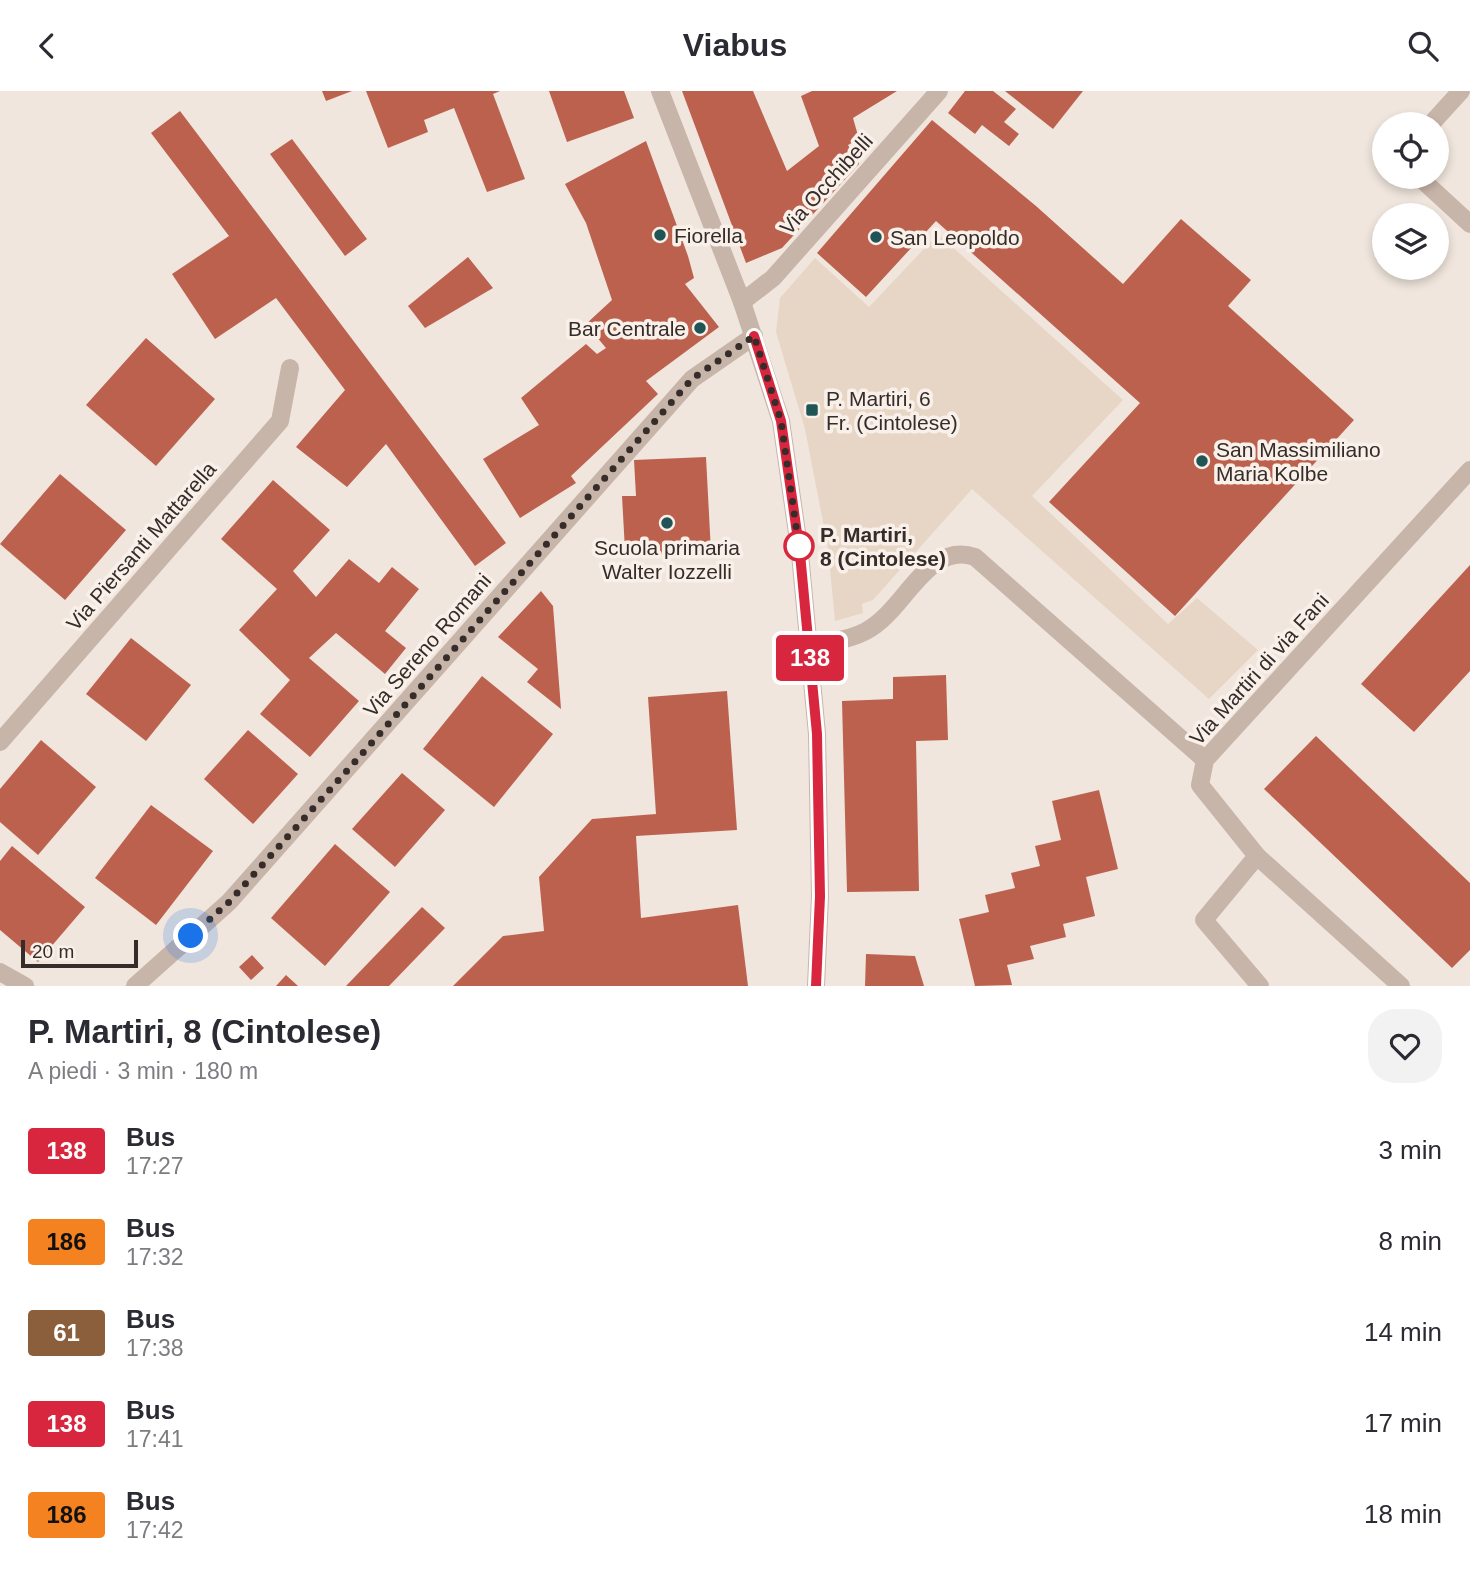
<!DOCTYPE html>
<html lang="it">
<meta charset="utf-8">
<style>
body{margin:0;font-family:Helvetica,sans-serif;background:#f2f2f3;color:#2b2b33;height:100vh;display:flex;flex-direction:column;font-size:26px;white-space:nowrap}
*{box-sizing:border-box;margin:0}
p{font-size:23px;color:#7c7c81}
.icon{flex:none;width:38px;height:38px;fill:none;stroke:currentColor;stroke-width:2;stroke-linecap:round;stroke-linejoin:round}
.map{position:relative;height:895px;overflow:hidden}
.sheet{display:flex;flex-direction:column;background:#fff;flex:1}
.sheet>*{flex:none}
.badge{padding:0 14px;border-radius:5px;font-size:24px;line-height:46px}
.controls{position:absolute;left:1372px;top:21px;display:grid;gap:14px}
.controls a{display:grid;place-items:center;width:77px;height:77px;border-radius:50%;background:#fff;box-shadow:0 4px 10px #0003;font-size:35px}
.scale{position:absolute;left:21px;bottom:18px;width:117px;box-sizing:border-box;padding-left:7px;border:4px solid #362c29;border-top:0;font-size:19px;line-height:24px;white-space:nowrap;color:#362c29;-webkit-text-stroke:5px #f8f0e9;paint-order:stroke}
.you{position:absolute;width:35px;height:35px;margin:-18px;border:5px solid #fff;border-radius:50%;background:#1a73e8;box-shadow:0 0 0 10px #1a73e833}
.map>.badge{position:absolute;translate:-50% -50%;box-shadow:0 0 0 4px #fff}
.round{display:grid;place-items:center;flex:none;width:74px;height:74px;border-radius:28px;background:#f2f2f3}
.summary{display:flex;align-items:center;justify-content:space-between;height:119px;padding:0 28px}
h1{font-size:33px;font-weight:800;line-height:52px}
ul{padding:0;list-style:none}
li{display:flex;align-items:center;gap:21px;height:91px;padding:0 28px}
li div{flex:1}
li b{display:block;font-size:26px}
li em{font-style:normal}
li .badge{min-width:77px;font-weight:700;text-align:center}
header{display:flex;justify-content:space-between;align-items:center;height:91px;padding:0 28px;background:#fff;font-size:32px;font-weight:800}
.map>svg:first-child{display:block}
.plaza{fill:#e7d6c5}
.building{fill:#bd614f}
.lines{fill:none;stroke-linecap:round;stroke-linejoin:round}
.service{stroke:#c8b5aa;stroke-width:18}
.minor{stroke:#c8b5aa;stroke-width:18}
.tertiary{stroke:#c8b5aa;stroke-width:18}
.line-casing{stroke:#fff;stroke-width:16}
.line{stroke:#d7263d;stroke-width:10}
.walk{stroke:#362c29;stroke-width:7;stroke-dasharray:0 12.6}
.poi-dot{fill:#215454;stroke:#f8f0e9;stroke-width:2.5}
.stop-dot{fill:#fff;stroke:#d7263d;stroke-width:3.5}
.labels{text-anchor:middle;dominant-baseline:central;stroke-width:7;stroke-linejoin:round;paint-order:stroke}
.street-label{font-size:21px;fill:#362c29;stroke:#f8f0e9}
.poi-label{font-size:21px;fill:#362c29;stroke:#f8f0e9;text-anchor:start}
.stop-label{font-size:21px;font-weight:bold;fill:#362c29;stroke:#f8f0e9;text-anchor:start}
</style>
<header><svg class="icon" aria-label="back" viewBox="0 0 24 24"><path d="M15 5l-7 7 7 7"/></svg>Viabus<svg class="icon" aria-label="search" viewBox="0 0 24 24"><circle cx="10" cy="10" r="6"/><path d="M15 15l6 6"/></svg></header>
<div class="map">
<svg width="1470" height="895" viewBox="0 0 1470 895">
<rect width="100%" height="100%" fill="#f0e6dd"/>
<polygon class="plaza" points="938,143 1123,309 1032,405 1168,533 1197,507 1258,559 1209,608 972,398 873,509 862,513 863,522 835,530 828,457 805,338 776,241 780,207 815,167 869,216"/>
<g class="building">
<polygon points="322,0 352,0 326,10"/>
<polygon points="366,0 500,0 493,3 525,88 487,101 454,17 424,29 428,41 388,57"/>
<polygon points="549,0 624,0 634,27 567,51"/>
<polygon points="682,0 753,0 787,80 819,55 801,5 812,0 897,0 853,27 859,48 848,54 859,73 782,157 746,172"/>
<polygon points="965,0 993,0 1016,18 1004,31 1019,43 1009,55 982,34 975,43 948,22"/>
<polygon points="1005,0 1083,0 1053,38"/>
<polygon points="180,20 506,452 475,475 386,353 347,396 296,356 345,299 276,207 215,248 172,183 229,145 151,42"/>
<polygon points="932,29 1036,115 1123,193 1181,128 1251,189 1228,215 1354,329 1175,525 1049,411 1140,312 936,130 866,206 817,162"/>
<polygon points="292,48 367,148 345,165 270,63"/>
<polygon points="646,50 688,165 694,187 685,193 719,236 646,290 658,303 571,385 576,392 520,427 483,368 539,334 521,307 586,253 597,263 606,257 586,233 612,209 586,132 565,93"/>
<polygon points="468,166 493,197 425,237 408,215"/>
<polygon points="146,247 215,308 156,375 86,314"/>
<polygon points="706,366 711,461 635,465 634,458 625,459 622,405 636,405 634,369"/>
<polygon points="60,383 126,439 65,509 0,453"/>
<polygon points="273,389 330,439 293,480 316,506 349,468 379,492 392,476 419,498 385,540 406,557 385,583 336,542 309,567 359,610 310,666 260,623 290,589 239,539 277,498 221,448"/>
<polygon points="1470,474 1470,580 1414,641 1361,593"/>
<polygon points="541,500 553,515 561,618 527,591 538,578 498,546"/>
<polygon points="131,547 191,594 146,650 86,603"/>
<polygon points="946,584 948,649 916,650 919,800 847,801 842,610 893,608 893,586"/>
<polygon points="482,585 553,643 494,716 423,658"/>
<polygon points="727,600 737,739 636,745 641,827 738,814 748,895 453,895 503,845 544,840 539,786 592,728 656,723 648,606"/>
<polygon points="248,639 298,683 253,733 204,688"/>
<polygon points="1316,645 1470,792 1470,859 1452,877 1264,698"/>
<polygon points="41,649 96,696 38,764 0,731 0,698"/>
<polygon points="402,682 445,719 395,776 352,738"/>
<polygon points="1099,699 1118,778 1086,786 1095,825 1063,833 1066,846 1030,855 1034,868 1007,874 1012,894 975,895 959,828 989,821 985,804 1015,797 1011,782 1040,775 1035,755 1061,749 1052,710"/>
<polygon points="151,714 213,760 156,834 95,787"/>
<polygon points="335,753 390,801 325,875 271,827"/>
<polygon points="12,755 85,816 38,871 0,839 0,770"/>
<polygon points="422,816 445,837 389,895 346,895"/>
<polygon points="866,863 915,865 924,895 865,895"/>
<polygon points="252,864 264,877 251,889 239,876"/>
<polygon points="286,884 298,895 276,895"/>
</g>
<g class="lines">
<polyline class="service" points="1257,765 1204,829 1260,895"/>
<g class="minor">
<polyline points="1431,33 1461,0"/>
<polyline points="1419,86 1470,133"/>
<polyline points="742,211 773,187 939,0"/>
<path d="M 809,556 C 827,551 850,549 866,540 C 904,521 927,449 975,466 L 1205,669"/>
<polyline points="0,651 280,330 290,277"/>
<polyline points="0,881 25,895"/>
<polyline points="135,895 229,811 692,288 754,245"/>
<polyline points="1401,895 1257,765 1200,694 1205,669 1470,379"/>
</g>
<polyline class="tertiary" points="660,0 742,211 781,330 800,463 817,643 820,805 816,895"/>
</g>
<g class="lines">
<g class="line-casing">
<polyline id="line" points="754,245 781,330 800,463 817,643 820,805 816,895"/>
</g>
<use href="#line" class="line"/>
<polyline class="walk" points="191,845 229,811 353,673 692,288 754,245 781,330 800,463 799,455"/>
</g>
<g class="poi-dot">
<circle cx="660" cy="144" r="7"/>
<circle cx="876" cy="146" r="7"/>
<circle cx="700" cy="237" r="7"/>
<rect x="805" y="312" width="14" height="14" rx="3.5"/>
<circle cx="1202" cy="370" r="7"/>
<circle cx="667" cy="432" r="7"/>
</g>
<circle class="stop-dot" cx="799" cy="455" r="14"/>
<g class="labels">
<g class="street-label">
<text transform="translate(826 93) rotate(-48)">Via Occhibelli</text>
<text transform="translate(141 455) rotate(-49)">Via Piersanti Mattarella</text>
<text transform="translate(427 554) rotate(-49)">Via Sereno Romani</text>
<text transform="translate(1259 578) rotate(-48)">Via Martiri di via Fani</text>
</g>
<g class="poi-label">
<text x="674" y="144">Fiorella</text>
<text x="890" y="146">San Leopoldo</text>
<text x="686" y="237" text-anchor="end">Bar Centrale</text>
<text x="826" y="307">P. Martiri, 6<tspan x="826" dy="24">Fr. (Cintolese)</tspan></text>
<text x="1216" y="358">San Massimiliano<tspan x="1216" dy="24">Maria Kolbe</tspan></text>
<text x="667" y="456" text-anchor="middle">Scuola primaria<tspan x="667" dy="24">Walter Iozzelli</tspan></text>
</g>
<g class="stop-label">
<text x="820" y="443">P. Martiri,<tspan x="820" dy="24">8 (Cintolese)</tspan></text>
</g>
</g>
</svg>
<div class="controls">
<a><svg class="icon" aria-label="locate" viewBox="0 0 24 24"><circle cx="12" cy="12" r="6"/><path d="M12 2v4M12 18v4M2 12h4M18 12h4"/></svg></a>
<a><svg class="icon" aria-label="layers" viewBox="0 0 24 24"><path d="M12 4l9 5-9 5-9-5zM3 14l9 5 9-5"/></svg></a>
</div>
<div class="scale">20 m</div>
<div class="you" style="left:191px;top:845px"></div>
<b class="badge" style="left:810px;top:567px;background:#d7263d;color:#fff">138</b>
</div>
<section class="sheet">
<div class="summary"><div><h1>P. Martiri, 8 (Cintolese)</h1><p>A piedi · 3 min · 180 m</p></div><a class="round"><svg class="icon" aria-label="heart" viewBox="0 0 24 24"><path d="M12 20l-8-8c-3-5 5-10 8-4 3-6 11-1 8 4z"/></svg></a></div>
<ul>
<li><span class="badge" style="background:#d7263d;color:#fff">138</span><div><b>Bus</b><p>17:27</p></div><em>3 min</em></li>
<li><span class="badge" style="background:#f58220;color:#111">186</span><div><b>Bus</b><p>17:32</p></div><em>8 min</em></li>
<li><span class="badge" style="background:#8b5e3c;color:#fff">61</span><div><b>Bus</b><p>17:38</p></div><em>14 min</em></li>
<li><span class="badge" style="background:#d7263d;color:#fff">138</span><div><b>Bus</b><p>17:41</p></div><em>17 min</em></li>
<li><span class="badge" style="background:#f58220;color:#111">186</span><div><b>Bus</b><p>17:42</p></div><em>18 min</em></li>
</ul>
</section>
